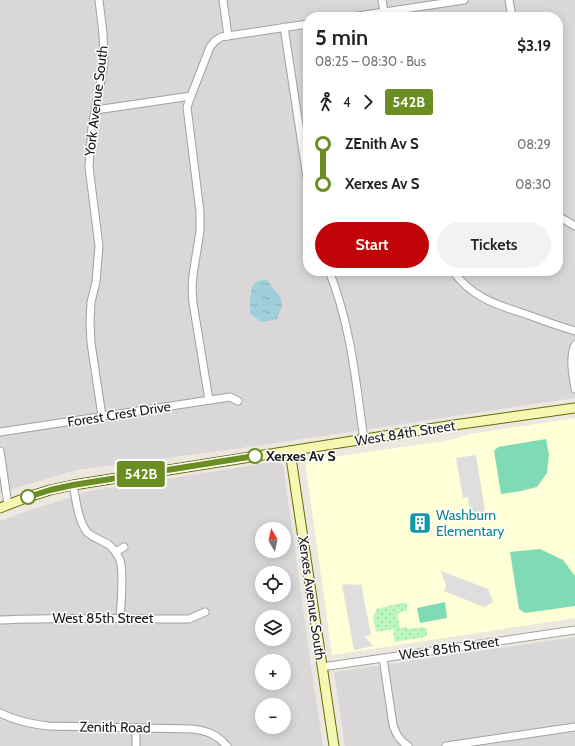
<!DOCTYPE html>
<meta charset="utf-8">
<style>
body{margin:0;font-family:Cabin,sans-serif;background:#f2f2f2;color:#202124;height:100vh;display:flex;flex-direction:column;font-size:15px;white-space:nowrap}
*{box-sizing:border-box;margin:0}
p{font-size:13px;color:#757577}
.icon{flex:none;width:22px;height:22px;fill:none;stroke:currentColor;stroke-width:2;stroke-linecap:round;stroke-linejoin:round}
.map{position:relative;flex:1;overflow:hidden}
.sheet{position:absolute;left:303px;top:12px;width:260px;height:264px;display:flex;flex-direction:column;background:#fff;border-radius:16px;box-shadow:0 2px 10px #0003}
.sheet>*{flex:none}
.badge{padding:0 8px;border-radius:3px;font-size:14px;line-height:26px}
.needle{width:26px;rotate:351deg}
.fabs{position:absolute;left:255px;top:522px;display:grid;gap:8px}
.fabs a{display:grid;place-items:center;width:36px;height:36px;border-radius:50%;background:#fff;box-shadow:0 2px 10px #0003;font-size:20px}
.map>.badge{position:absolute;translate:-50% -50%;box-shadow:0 0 0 2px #fff}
.legs{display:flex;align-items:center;gap:6px;height:44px;padding:0 12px;font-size:13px}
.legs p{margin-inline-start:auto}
.overview{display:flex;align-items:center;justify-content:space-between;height:68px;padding:0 12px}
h1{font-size:22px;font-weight:600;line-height:30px}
.cta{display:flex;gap:8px;margin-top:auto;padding:8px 12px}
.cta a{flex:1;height:46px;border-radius:24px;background:#c10407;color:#fff;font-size:16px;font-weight:600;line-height:46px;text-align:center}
.cta a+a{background:#f2f2f2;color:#202124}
ul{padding:0 12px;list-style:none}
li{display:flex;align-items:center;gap:14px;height:40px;font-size:15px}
li i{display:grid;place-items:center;width:6px;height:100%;margin:0 5px;background:currentColor}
li i::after{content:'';width:10px;height:10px;margin:-5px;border:3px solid;border-radius:50%;background:#fff}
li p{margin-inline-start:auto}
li:first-child i{background:linear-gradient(#0000 50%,currentColor 0)}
li:last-child i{background:linear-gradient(currentColor 50%,#0000 0)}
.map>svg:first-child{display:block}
.residential{fill:#d9d7d7;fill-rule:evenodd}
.education{fill:#fefed7}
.park{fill:url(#park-dots)}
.pitch{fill:#7edbb6}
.parking{fill:#dedede}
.water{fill:url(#water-ripples)}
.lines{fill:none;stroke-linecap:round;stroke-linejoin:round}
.street-casing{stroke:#a1a1a1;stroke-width:9}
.secondary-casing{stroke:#636c07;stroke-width:11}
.street{stroke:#fff;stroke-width:7}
.secondary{stroke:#f5f7b3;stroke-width:9}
.line-1-casing{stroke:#fff;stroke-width:9}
.line-1{stroke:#6b8e23;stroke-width:6}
.stop-1-dot{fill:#fff;stroke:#6b8e23;stroke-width:2}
.labels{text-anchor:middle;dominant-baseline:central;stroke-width:3;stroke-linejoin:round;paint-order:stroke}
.street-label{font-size:14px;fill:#1a1a1a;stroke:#fff}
.stop-label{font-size:14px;font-weight:bold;fill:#1a1a1a;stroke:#fff;text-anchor:start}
.culture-label{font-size:14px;fill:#0d838f;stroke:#fff;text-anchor:start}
</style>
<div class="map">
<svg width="575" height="746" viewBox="0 0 575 746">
<defs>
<pattern id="park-dots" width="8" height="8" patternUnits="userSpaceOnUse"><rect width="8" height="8" fill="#bcf7bf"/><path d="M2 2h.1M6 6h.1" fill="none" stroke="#a1d3a4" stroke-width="1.8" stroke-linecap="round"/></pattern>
<pattern id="water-ripples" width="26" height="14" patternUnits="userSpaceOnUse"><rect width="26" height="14" fill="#a0ceda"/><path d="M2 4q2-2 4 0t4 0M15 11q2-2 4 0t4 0" fill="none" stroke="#89b0ba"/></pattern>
</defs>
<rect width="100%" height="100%" fill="#ece8e0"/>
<g class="residential">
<path d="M 0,0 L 575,0 L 575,398 L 235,449 L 76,470 L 12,489 L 0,494 ZM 308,17 L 558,17 L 558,271 L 308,271 Z"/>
<path d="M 273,462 L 283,464 L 310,659 L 323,746 L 0,746 L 0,521 L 25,512 L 90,491 ZM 262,529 L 284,529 L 284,551 L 262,551 ZM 262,573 L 284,573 L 284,595 L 262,595 ZM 262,617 L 284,617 L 284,639 L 262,639 ZM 262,661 L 284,661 L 284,683 L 262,683 ZM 262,705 L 284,705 L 284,727 L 262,727 Z"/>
<polygon points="575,637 575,746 345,746 334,672"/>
</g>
<polygon class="education" points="575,418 575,618 332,655 305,461 445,441 470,434"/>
<polygon class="park" points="401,603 407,603 407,611 402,611 400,613 397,614 400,628 406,627 408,629 423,627 427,629 427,634 425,637 395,642 393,629 376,632 373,617 376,611 376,609"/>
<g class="pitch">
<polygon points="546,439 549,454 547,473 537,487 521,491 501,494 494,451 498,447"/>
<polygon points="540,549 563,560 575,576 575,606 525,613 519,609 510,552"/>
<polygon points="445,602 447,618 420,623 417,608"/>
</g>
<g class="parking">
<polygon points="476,455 485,512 475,513 470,511 468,497 463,498 456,458"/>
<polygon points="441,571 488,589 493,602 484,607 444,591 446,585"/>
<polygon points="348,584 355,585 361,584 371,635 365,636 373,646 354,650 342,585"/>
</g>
<path class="water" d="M 267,280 L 281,298 L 282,306 L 277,319 L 262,322 L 250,314 C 250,306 249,288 255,283 C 258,280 264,280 267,280 Z"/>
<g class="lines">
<g class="street-casing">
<g id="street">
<polyline points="99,0 103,34 104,64 92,127 89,167 99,246 96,282 91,302 90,322 91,343 102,416"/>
<polyline points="223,0 228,36"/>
<polyline points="382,0 384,12"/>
<polyline points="509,0 512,17"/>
<polyline points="351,17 464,0"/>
<polyline points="284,27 308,184"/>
<polyline points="191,96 187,107 200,212 200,231 193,275 192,288 193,303 209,400"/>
<polyline points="96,110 191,96 210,47 215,41 221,37 308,24"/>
<polyline points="558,216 575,226"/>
<path d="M 329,271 C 351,325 356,383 364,440"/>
<path d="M 453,271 C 471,297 497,305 525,314 C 542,320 558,326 575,331"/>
<path d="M 575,345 C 569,359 573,374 575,389"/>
<polyline points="0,432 230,397 238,401"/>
<polyline points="0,451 8,505"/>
<path d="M 73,485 C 76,499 78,521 87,532 C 93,538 102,540 109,545 C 114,548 117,554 120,560 C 124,571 121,605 120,619"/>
<polyline points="116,552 124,547"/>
<path d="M 0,620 C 63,617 126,619 189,619 L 205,612"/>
<path d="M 383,658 L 393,725 C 396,734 399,740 408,746"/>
<polyline points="322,667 575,630"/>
<path d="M 0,713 C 16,721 31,724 48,726 L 192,729 C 208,731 216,734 227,746"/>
<polyline points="136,746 136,728"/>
<polyline points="446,746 575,727"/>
</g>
</g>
<g class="secondary-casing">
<g id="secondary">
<polyline points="290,451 334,746"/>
<polyline points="0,508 28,497 50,490 73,485 454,425 575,408"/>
</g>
</g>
<use href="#street" class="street"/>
<use href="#secondary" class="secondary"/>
</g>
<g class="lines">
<g class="line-1-casing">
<polyline id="line-1" points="28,497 50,490 73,485 255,456"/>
</g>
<use href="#line-1" class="line-1"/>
</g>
<defs>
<g id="building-square" transform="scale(1.15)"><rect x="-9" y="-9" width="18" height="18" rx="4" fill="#0f9aa8" stroke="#fff"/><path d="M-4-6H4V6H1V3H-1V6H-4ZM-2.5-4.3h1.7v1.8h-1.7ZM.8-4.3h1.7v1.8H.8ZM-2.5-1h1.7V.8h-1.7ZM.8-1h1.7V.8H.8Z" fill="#fff"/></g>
</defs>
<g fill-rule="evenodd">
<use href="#building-square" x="420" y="523"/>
</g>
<g class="stop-1-dot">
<circle cx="255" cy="456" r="7"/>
<circle cx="28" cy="497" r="7"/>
</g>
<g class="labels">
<g class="street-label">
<text transform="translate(96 101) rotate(-83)">York Avenue South</text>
<text transform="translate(119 414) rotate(-9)">Forest Crest Drive</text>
<text transform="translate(405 433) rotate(-9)">West 84th Street</text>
<text transform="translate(312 598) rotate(82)">Xerxes Avenue South</text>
<text x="103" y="618">West 85th Street</text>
<text transform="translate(449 648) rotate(-8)">West 85th Street</text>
<text transform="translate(115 727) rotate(1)">Zenith Road</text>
</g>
<g class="stop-label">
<text x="266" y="456">Xerxes Av S</text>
</g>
<g class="culture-label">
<text x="436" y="515">Washburn<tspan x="436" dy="16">Elementary</tspan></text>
</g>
</g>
</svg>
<div class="fabs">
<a><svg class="needle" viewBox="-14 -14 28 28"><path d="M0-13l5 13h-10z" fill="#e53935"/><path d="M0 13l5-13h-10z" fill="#757577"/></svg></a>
<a><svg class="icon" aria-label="locate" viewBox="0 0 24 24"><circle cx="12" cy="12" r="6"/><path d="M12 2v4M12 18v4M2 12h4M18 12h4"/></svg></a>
<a><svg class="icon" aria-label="layers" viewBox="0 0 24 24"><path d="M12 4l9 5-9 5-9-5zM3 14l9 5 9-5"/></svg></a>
<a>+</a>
<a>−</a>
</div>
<b class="badge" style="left:141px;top:474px;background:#6b8e23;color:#fff">542B</b>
<section class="sheet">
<div class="overview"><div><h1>5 min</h1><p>08:25 – 08:30 · Bus</p></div><b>$3.19</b></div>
<div class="legs"><svg class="icon" aria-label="walk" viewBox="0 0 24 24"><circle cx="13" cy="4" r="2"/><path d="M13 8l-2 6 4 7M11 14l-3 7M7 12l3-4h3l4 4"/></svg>4<svg class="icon" aria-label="forward" viewBox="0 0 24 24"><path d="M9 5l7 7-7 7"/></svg><b class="badge" style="background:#6b8e23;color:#fff">542B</b></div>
<ul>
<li><i style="color:#6b8e23"></i><b>ZEnith Av S</b><p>08:29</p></li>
<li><i style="color:#6b8e23"></i><b>Xerxes Av S</b><p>08:30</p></li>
</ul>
<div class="cta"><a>Start</a><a>Tickets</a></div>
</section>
</div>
